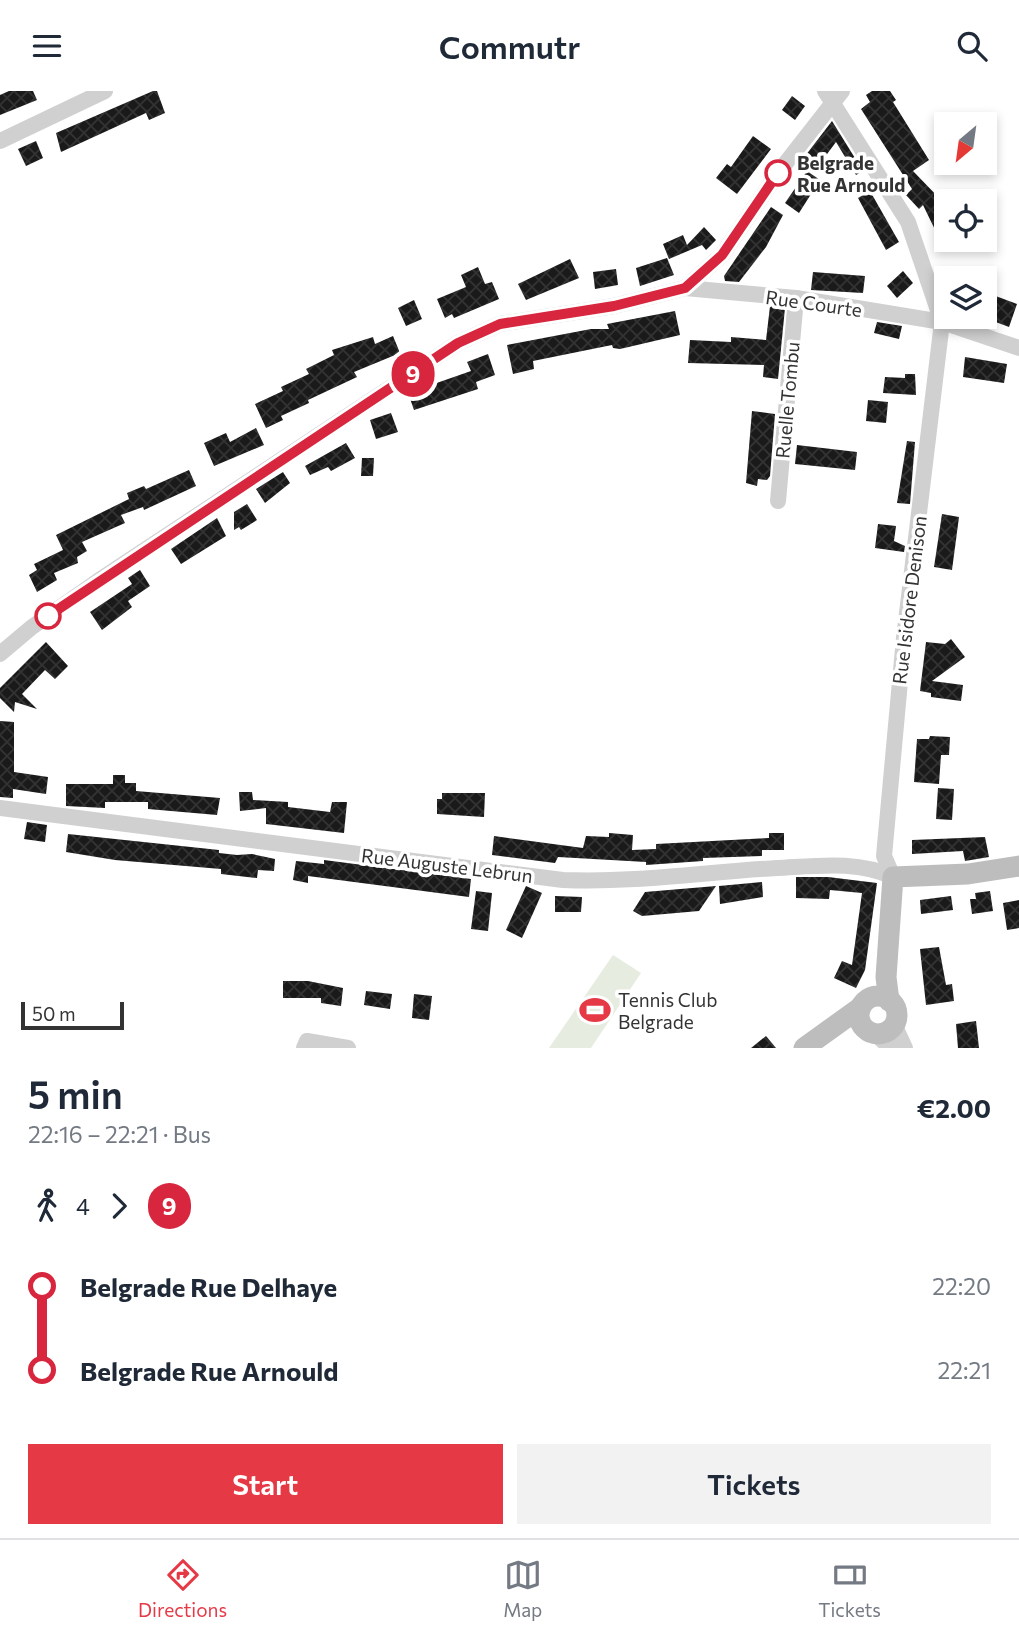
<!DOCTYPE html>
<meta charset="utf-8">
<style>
body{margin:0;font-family:Commissioner,sans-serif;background:#f2f2f3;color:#1f2937;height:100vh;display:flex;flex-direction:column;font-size:26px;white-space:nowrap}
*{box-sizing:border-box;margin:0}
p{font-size:23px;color:#747a83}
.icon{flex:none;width:38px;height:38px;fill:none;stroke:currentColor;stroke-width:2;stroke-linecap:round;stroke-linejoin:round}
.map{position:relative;height:957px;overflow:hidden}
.drawer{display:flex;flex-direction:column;background:#fff;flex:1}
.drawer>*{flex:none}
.badge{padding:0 14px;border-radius:23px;font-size:24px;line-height:46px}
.needle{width:46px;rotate:209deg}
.controls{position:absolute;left:934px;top:21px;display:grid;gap:14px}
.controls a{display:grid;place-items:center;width:63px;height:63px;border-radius:0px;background:#fff;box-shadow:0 4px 10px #0003;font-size:35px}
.scale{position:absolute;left:21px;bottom:18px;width:103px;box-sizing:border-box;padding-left:7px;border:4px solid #333;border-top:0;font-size:19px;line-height:24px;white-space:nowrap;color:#333;-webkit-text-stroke:5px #fff;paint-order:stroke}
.map>.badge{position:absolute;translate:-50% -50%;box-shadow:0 0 0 4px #fff}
.legs{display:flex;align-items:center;gap:10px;height:77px;padding:0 28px;font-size:23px}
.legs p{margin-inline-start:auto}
.overview{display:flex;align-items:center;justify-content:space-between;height:119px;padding:0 28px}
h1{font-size:38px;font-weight:600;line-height:52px}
.cta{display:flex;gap:14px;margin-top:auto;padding:14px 28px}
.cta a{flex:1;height:80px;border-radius:0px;background:#e63946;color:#fff;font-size:28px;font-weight:600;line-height:80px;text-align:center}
.cta a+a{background:#f2f2f3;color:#1f2937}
ul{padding:0 28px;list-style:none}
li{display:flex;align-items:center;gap:24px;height:84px;font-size:26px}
li i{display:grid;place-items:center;width:10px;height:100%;margin:0 9px;background:currentColor}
li i::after{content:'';width:18px;height:18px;margin:-9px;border:5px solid;border-radius:50%;background:#fff}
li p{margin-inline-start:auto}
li:first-child i{background:linear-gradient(#0000 50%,currentColor 0)}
li:last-child i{background:linear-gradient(currentColor 50%,#0000 0)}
header{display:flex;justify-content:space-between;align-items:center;height:91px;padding:0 28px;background:#fff;font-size:32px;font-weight:600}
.tab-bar{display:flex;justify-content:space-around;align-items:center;height:98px;border-top:2px solid #e0e1e3;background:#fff;font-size:19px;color:#747a83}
.tab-bar a{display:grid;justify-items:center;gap:4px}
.tab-bar .current{color:#e63946}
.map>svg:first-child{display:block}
.grass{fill:#e6ecdf}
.building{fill:url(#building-cross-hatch)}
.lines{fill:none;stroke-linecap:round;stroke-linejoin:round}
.street{stroke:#d0d0d0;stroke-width:16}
.secondary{stroke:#bdbdbd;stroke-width:21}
.line-1-casing{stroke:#fff;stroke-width:16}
.line-1{stroke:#d7263d;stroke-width:10}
.stop-1-dot{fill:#fff;stroke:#d7263d;stroke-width:3.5}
.labels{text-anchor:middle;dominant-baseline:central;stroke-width:7;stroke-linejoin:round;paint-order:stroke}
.stop-label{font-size:19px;font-weight:bold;fill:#333;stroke:#fff;text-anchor:start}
.street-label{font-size:19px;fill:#333;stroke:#fff}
.poi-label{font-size:19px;fill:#333;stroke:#fff;text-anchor:start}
</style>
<header><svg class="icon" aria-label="menu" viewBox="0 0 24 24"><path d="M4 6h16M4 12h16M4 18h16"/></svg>Commutr<svg class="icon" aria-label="search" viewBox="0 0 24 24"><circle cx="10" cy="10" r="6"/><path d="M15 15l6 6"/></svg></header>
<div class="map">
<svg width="1019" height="957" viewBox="0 0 1019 957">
<defs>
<pattern id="building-cross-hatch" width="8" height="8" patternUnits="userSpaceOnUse" patternTransform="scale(1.75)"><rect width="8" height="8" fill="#1a1a1a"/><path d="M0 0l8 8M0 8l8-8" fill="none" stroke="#333"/></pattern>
</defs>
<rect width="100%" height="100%" fill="#fff"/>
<polygon class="grass" points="613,864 641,882 591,957 549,957"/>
<g class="building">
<polygon points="9,0 33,0 37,9 0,24 0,4"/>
<polygon points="153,0 157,0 165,22 149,29 146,22 61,61 56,42"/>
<polygon points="872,0 890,0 896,9 893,11 929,69 913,80 942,110 947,120 947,143 939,147 923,114 919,118 906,104 912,98 861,18 870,11 866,4"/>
<polygon points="792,5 805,15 795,29 782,19"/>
<polygon points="832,30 863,80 856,84 836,51 816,78 802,69"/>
<polygon points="753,45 771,58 737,103 716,87 727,73 731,76"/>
<polygon points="36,50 43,67 26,75 18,58"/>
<polygon points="807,80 820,89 799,122 785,112"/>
<polygon points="870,100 899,151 886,159 858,107"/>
<polygon points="771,116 783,124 766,156 739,191 725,190 724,185"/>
<polygon points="704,136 716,149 706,159 702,154 669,168 663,153 683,144 687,154"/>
<polygon points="667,167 674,184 640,195 636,177"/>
<polygon points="570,168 579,187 526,209 518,193"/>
<polygon points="478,176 485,193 492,191 499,208 454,227 452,223 445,227 437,208 466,196 461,184"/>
<polygon points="616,178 618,194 595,198 593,181"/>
<polygon points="903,180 913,192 897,207 887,195"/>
<polygon points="813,181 865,185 863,202 811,199"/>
<polygon points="985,201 1017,213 1009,236 985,227"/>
<polygon points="414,209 422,228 406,235 398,217"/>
<polygon points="770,215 785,217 778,288 763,286 764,274 688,272 690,249 731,251 731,246 766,249"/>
<polygon points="675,220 680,244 620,258 613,257 612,254 533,270 534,278 513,283 507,254 591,238 609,238 607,233"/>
<polygon points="877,231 902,235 899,248 874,242"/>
<polygon points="393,245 400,262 354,281 357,286 308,309 309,312 281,325 283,329 266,337 255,313 283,300 281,296 309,283 306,278 334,264 332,259 373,246 375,253"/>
<polygon points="488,263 495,284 476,291 478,298 414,319 408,302 471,280 467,271"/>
<polygon points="965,266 1007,273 1004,292 963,286"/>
<polygon points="905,283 915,283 916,304 883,302 885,286 905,287"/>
<polygon points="868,309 888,311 886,332 866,330"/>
<polygon points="752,320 775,323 770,385 767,389 758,388 757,395 746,392"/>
<polygon points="391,322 398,341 376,348 370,329"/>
<polygon points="256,337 264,354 214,375 204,352 226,342 230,351"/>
<polygon points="907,350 915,351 910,413 897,412"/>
<polygon points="346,352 355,367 331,380 328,376 310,384 305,375"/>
<polygon points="797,354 857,361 855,379 795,373"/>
<polygon points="362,367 374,367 373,385 361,385"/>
<polygon points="189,379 196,395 144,419 143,416 121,424 125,432 82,451 87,460 77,466 78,472 54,482 57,489 37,501 29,484 37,479 34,473 63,459 56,444 129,408 127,402 144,395 146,398"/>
<polygon points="283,381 290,392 265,412 256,398"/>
<polygon points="247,413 257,429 241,439 239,436 234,439 234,421"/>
<polygon points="942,423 959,426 952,479 934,476"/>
<polygon points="217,427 226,445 181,473 171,458"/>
<polygon points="878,433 896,435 894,450 905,455 904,461 875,457"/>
<polygon points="140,479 150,495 128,510 132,516 102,539 90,521 132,493 128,487"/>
<polygon points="951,548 965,566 932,590 963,594 961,610 931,606 931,602 920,600 926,551 945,553"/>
<polygon points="46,551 68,575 55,588 45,579 22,603 37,618 15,611 14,621 0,607 0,597"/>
<polygon points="0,630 14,631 14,681 48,686 46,703 13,698 13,707 0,706"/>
<polygon points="930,645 950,646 949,664 941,664 939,693 914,691 917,648 929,648"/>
<polygon points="113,684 125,684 125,692 136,692 136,700 220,707 217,724 148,718 148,711 105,711 105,717 66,715 66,693 113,693"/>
<polygon points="938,697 954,698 952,729 936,728"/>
<polygon points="239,701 252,701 253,709 288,711 288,716 330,721 332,711 347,711 344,742 266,733 266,717 240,720"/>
<polygon points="442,702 485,702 484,726 437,723 437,708 442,708"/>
<polygon points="27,731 47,734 45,751 24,748"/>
<polygon points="609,742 633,744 632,759 656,758 656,753 769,747 769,742 784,742 784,759 762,759 762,765 703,767 703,770 646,774 646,771 558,766 555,772 492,764 494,745 583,757 586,745 609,746"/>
<polygon points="68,743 219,759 219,762 237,764 252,763 275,768 274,780 258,779 257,787 221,783 221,778 115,769 66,761"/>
<polygon points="985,746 989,766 965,770 963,760 912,763 912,749"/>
<polygon points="324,769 471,788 469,806 308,785 308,792 293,789 296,770 324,773"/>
<polygon points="796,786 828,786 877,792 865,879 856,897 834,887 842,870 852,874 862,802 830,799 829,808 796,807"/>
<polygon points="762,791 763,806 720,813 719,795"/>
<polygon points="526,795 542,802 522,847 506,839"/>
<polygon points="716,795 699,820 642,825 633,820 645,801"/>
<polygon points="476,800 492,802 488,840 471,838"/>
<polygon points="990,800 993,820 972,823 970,808 976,808 975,802"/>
<polygon points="555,805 582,806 581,821 555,821"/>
<polygon points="951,805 953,819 921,823 920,809"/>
<polygon points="1019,809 1019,837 1007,839 1003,812"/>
<polygon points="939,856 946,894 952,893 954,910 926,914 920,858"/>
<polygon points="283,890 308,890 343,897 341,915 321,912 321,907 283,907"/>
<polygon points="366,900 392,903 390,918 364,914"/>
<polygon points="414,903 432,905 429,929 412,927"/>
<polygon points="976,930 979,957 958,957 956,933"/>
<polygon points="766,945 776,957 751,957"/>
</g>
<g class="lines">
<g class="street">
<polyline points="825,0 908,131 942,231 904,547 884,765 893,786"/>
<polyline points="0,50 105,0"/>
<polyline points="685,197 796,207 942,231 1019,257"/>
<polyline points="778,410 796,207"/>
<polyline points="0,563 32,536 98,490 458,252 500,233 614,215 685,197 722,164 778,82 842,0"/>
<path d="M 0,717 L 563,789 C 635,792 706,781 777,777 C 816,775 858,769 893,786"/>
<polyline points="894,933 905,957"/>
<polyline points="876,943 890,957"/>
<polyline points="304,957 307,950 348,957"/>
</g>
<g class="secondary">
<circle cx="878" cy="924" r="19"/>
<polyline points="889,910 886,886 893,786 968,783 1019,775"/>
<polyline points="804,957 861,916"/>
</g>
</g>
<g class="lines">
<g class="line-1-casing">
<polyline id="line-1" points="48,525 458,252 500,233 614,215 685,197 722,164 778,82"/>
</g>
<use href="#line-1" class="line-1"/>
</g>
<defs>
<g id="stadium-bare" transform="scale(2.415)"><path d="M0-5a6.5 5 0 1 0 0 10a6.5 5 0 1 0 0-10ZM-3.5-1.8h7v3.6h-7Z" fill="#e63946" stroke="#fff" stroke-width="2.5" paint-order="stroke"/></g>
</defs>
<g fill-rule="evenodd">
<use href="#stadium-bare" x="595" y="919"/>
</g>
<g class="stop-1-dot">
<circle cx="778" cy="82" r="12"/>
<circle cx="48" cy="525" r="12"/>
</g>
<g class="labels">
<g class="stop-label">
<text x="797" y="71">Belgrade<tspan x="797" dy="22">Rue Arnould</tspan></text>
</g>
<g class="street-label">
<text transform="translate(814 212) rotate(8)">Rue Courte</text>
<text transform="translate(787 309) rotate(-85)">Ruelle Tombu</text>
<text transform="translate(909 509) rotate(-83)">Rue Isidore Denison</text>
<text transform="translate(447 774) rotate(7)">Rue Auguste Lebrun</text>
</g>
<g class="poi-label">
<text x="618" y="908">Tennis Club<tspan x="618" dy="22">Belgrade</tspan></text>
</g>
</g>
</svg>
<div class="controls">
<a><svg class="needle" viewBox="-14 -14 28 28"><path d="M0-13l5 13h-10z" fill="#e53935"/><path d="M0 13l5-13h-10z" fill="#747a83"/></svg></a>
<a><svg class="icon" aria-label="locate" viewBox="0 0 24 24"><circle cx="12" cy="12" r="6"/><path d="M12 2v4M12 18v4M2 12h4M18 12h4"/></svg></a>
<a><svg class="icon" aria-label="layers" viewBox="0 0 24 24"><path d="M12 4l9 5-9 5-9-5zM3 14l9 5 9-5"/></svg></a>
</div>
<div class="scale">50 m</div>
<b class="badge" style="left:413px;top:283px;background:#d7263d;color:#fff">9</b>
</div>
<section class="drawer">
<div class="overview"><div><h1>5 min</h1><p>22:16 – 22:21 · Bus</p></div><b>€2.00</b></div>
<div class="legs"><svg class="icon" aria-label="walk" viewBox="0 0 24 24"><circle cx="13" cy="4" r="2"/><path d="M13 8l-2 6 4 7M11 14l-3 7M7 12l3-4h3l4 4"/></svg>4<svg class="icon" aria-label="forward" viewBox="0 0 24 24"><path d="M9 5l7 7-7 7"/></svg><b class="badge" style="background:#d7263d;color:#fff">9</b></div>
<ul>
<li><i style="color:#d7263d"></i><b>Belgrade Rue Delhaye</b><p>22:20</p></li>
<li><i style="color:#d7263d"></i><b>Belgrade Rue Arnould</b><p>22:21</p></li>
</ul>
<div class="cta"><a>Start</a><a>Tickets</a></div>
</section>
<nav class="tab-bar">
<a class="current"><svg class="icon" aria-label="directions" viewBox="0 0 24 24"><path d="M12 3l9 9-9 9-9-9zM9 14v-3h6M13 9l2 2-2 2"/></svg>Directions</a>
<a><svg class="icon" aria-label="map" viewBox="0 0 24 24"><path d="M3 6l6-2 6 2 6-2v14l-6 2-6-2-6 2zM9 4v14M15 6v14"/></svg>Map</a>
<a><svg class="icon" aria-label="tickets" viewBox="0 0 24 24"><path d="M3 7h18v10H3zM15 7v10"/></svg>Tickets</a>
</nav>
